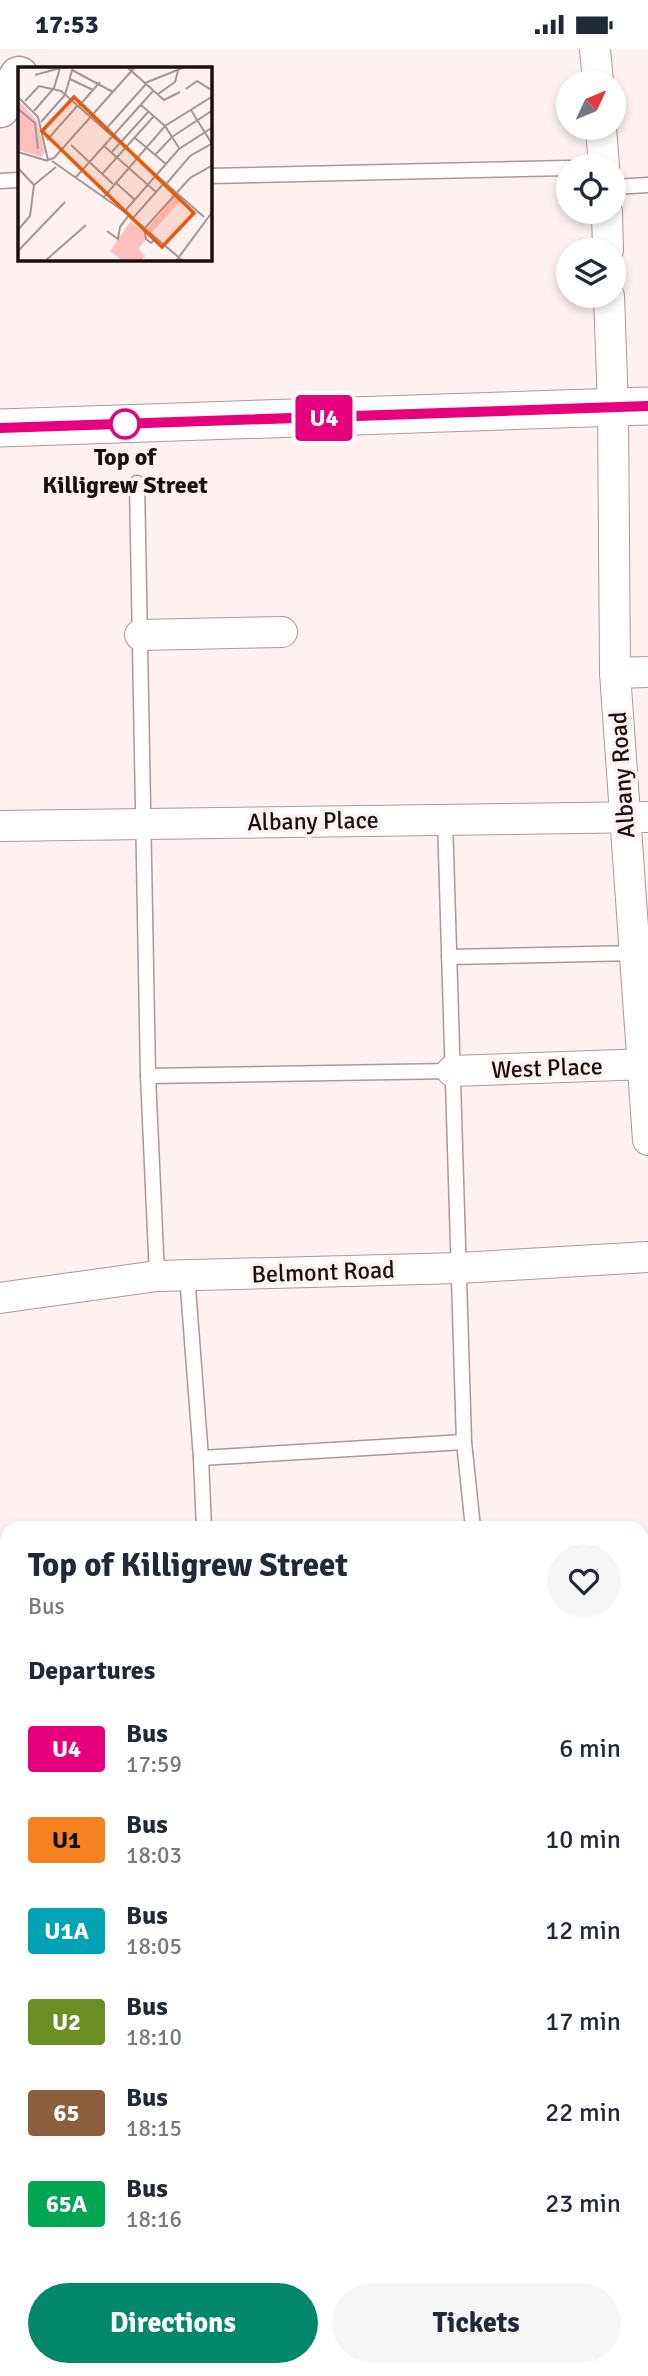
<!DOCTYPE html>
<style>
body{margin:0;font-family:Signika,sans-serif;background:#f6f6f7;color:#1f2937;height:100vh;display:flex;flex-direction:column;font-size:26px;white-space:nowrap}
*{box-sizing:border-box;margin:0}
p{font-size:23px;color:#747a83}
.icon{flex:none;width:38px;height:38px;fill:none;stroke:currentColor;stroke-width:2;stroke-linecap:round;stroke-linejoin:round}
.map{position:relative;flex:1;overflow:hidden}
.panel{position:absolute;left:0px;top:1472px;width:649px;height:856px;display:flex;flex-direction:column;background:#fff;border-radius:21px 21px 0 0;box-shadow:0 4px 10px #0003}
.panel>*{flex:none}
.badge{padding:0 14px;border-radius:5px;font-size:24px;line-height:46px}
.needle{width:46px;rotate:46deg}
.controls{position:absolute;left:556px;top:21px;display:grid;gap:14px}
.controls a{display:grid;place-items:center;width:70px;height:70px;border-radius:50%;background:#fff;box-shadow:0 4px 10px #0003;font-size:35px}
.map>.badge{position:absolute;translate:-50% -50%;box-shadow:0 0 0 4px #fff}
h2{padding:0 28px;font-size:26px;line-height:63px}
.round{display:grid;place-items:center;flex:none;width:74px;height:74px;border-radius:37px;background:#f6f6f7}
.overview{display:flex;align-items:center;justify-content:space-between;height:119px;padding:0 28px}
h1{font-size:33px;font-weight:700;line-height:52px}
.action{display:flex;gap:14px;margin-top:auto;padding:14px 28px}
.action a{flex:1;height:80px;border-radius:42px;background:#02876b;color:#fff;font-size:28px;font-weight:700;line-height:80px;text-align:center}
.action a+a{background:#f6f6f7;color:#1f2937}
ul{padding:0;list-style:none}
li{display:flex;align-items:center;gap:21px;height:91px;padding:0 28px}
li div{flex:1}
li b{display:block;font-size:26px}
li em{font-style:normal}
li .badge{min-width:77px;font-weight:700;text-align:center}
.status{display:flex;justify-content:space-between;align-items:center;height:49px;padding:0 35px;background:#fff;direction:ltr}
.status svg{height:19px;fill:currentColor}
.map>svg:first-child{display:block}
.built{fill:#ffe1df}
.park{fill:url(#park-crowns)}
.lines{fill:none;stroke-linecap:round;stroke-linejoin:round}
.service-casing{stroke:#b19695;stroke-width:17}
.minor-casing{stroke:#b19695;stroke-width:32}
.tertiary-casing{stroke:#b19695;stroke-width:39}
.primary-casing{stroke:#b19695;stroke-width:41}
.path{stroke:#9c9191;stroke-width:4.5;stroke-dasharray:5 3.5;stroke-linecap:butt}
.service{stroke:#fff;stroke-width:14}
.minor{stroke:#fff;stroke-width:30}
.tertiary{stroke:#fff;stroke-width:37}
.primary{stroke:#fff;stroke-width:38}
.line-casing{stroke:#fff;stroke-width:16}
.line{stroke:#e6007e;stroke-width:10}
.stop-dot{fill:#fff;stroke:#e6007e;stroke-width:3.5}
.labels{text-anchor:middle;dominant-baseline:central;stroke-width:7;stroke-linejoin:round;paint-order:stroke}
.stop-label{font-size:24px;font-weight:bold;fill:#1a1010;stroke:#fdf1f1}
.street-label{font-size:24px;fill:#1a1010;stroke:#fdf1f1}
.inset-road{fill:none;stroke:#a29797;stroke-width:2}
.view{fill:#e8590c;fill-opacity:0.15;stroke:#e8590c;stroke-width:3.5}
.inset-edge{fill:none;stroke:#1a1010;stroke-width:3.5}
</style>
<div class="status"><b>17:53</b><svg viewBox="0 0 49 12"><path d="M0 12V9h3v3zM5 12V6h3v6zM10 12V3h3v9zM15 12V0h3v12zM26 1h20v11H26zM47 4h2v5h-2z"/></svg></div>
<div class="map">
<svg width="648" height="2327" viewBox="0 0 648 2327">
<defs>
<pattern id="park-crowns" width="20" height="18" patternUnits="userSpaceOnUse" patternTransform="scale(1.75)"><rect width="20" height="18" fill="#fec0bd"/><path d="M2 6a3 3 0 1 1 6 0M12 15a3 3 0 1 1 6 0" fill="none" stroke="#d9a4a1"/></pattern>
</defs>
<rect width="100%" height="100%" fill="#fdf1f1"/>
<polygon class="built" points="648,2089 648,2327 59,2327 58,2321 642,2320 642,2090"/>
<polygon class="park" points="648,1958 648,2067 642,2067 642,1959"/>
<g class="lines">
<g class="service-casing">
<g id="service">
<polyline points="210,127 569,119"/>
<polyline points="0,132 19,131"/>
<polyline points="614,138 648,136"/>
<polyline points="137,434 148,1027 157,1227"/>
<polyline points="445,770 464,1393 473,1479"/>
<polyline points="449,908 636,904"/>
<polyline points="148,1027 452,1022"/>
<polyline points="187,1226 201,1409 204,1479"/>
<polyline points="201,1409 464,1393"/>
<polyline points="642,1727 648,1726"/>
<polyline points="0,2178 7,2177"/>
</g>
</g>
<g class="minor-casing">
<g id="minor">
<polyline points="595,0 598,33"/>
<polyline points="601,79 604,117"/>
<polyline points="607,163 608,201"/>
<polyline points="609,247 613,359 615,624 648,1091"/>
<polyline points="140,586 282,583"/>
<polyline points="615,624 648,623"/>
<polyline points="0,777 648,768"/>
<polyline points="452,1022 648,1015"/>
<polyline points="0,1249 157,1227 459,1219 648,1208"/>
<polyline points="642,1573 648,1573"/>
<polyline points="0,1611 7,1611"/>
<polyline points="642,1949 648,1948"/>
</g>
</g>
<g class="tertiary-casing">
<polyline id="tertiary" points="0,379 648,357"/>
</g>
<g class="primary-casing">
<g id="primary">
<polyline points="0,59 19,27"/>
<polyline points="0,1718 7,1818"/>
<polyline points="7,1881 7,2003"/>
<polyline points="12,2327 12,2320"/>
</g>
</g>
<g class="path">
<polyline points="0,2078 7,2077"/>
<polyline points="642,2078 648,2078"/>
</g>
<use href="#service" class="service"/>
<use href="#minor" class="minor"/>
<use href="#tertiary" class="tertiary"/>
<use href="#primary" class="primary"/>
</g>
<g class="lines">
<g class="line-casing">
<polyline id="line" points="0,379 648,357"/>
</g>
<use href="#line" class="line"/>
</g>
<circle class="stop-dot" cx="125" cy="375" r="14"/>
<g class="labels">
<g class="stop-label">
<text x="125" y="408">Top of<tspan x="125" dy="28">Killigrew Street</tspan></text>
</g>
<g class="street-label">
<text transform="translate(622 726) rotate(-94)">Albany Road</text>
<text transform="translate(313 772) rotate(-1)">Albany Place</text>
<text transform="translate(547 1019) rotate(-2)">West Place</text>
<text transform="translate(323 1223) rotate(-2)">Belmont Road</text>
</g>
</g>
<g transform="translate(18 18)">
<rect width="194" height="194" fill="#fdf1f1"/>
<path d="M 0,33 L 19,54 L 27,85 L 23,90 L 0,83 ZM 159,126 L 165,131 L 133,166 L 129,162 Z" fill="#fec0bd"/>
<path d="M 113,154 L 130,170 L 120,182 L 127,189 L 123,194 L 105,194 L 92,184 Z" fill="#fec0bd"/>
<path class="inset-road" d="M 109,0 L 146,33 L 162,25M 54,3 L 95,25M 17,8 L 42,1M 52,12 L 75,23M 127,16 L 167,0M 168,22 L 179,14 L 195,24M 140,27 L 157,15 L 160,4M 0,30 L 20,50 L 30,93 L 36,91M 7,34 L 21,19 L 43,24 L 186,150M 123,38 L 147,59 L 161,81M 61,39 L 82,15M 0,42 L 17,56 L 20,82M 173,43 L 194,77M 16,44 L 36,21 L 42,1M 23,55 L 47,28 L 55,0M 87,63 L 128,17M 117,71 L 148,97M 29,73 L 60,38M 53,78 L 95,117M 86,79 L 138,125M 0,85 L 30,94M 93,86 L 131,44M 137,88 L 154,70 L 195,43M 36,91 L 117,0M 34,94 L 111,148 L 165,194M 0,101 L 16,118M 84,107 L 136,49M 58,110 L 136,23M 97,115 L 117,133M 149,116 L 172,89 L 195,76M 85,131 L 147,59 L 195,29M 106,145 L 161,82 L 195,60M 115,151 L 147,115M 126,162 L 172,111 L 195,98M 126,162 L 128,172 L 133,176 L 137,172M 0,163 L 12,149 L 16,118 L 38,100M 89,164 L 100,172 L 102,160 L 111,148M 0,184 L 47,135M 27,194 L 68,158M 158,194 L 195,144"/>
<path class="view" d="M 56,30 L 176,146 L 144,180 L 24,64 Z"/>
<rect width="194" height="194" class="inset-edge"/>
</g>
</svg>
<div class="controls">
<a><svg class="needle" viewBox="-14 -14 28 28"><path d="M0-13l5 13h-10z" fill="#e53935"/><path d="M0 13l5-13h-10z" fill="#747a83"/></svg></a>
<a><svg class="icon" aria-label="locate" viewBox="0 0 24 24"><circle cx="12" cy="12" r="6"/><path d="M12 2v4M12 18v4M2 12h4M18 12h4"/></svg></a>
<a><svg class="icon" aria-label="layers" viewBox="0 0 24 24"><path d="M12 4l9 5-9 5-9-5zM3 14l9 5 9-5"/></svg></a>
</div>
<b class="badge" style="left:324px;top:369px;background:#e6007e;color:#fff">U4</b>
<section class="panel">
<div class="overview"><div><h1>Top of Killigrew Street</h1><p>Bus</p></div><a class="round"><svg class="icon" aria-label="heart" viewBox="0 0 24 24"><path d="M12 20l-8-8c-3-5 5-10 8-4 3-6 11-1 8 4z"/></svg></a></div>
<h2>Departures</h2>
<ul>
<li><span class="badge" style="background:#e6007e;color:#fff">U4</span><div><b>Bus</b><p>17:59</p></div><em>6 min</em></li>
<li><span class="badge" style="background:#f58220;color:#111">U1</span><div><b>Bus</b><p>18:03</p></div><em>10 min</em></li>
<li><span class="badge" style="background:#00a3b4;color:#fff">U1A</span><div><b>Bus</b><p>18:05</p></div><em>12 min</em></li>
<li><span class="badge" style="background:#6b8e23;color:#fff">U2</span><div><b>Bus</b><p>18:10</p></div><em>17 min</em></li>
<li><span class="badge" style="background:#8b5e3c;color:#fff">65</span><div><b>Bus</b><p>18:15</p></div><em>22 min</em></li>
<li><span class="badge" style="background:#00a651;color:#fff">65A</span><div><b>Bus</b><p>18:16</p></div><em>23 min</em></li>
</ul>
<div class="action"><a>Directions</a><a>Tickets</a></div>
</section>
</div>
